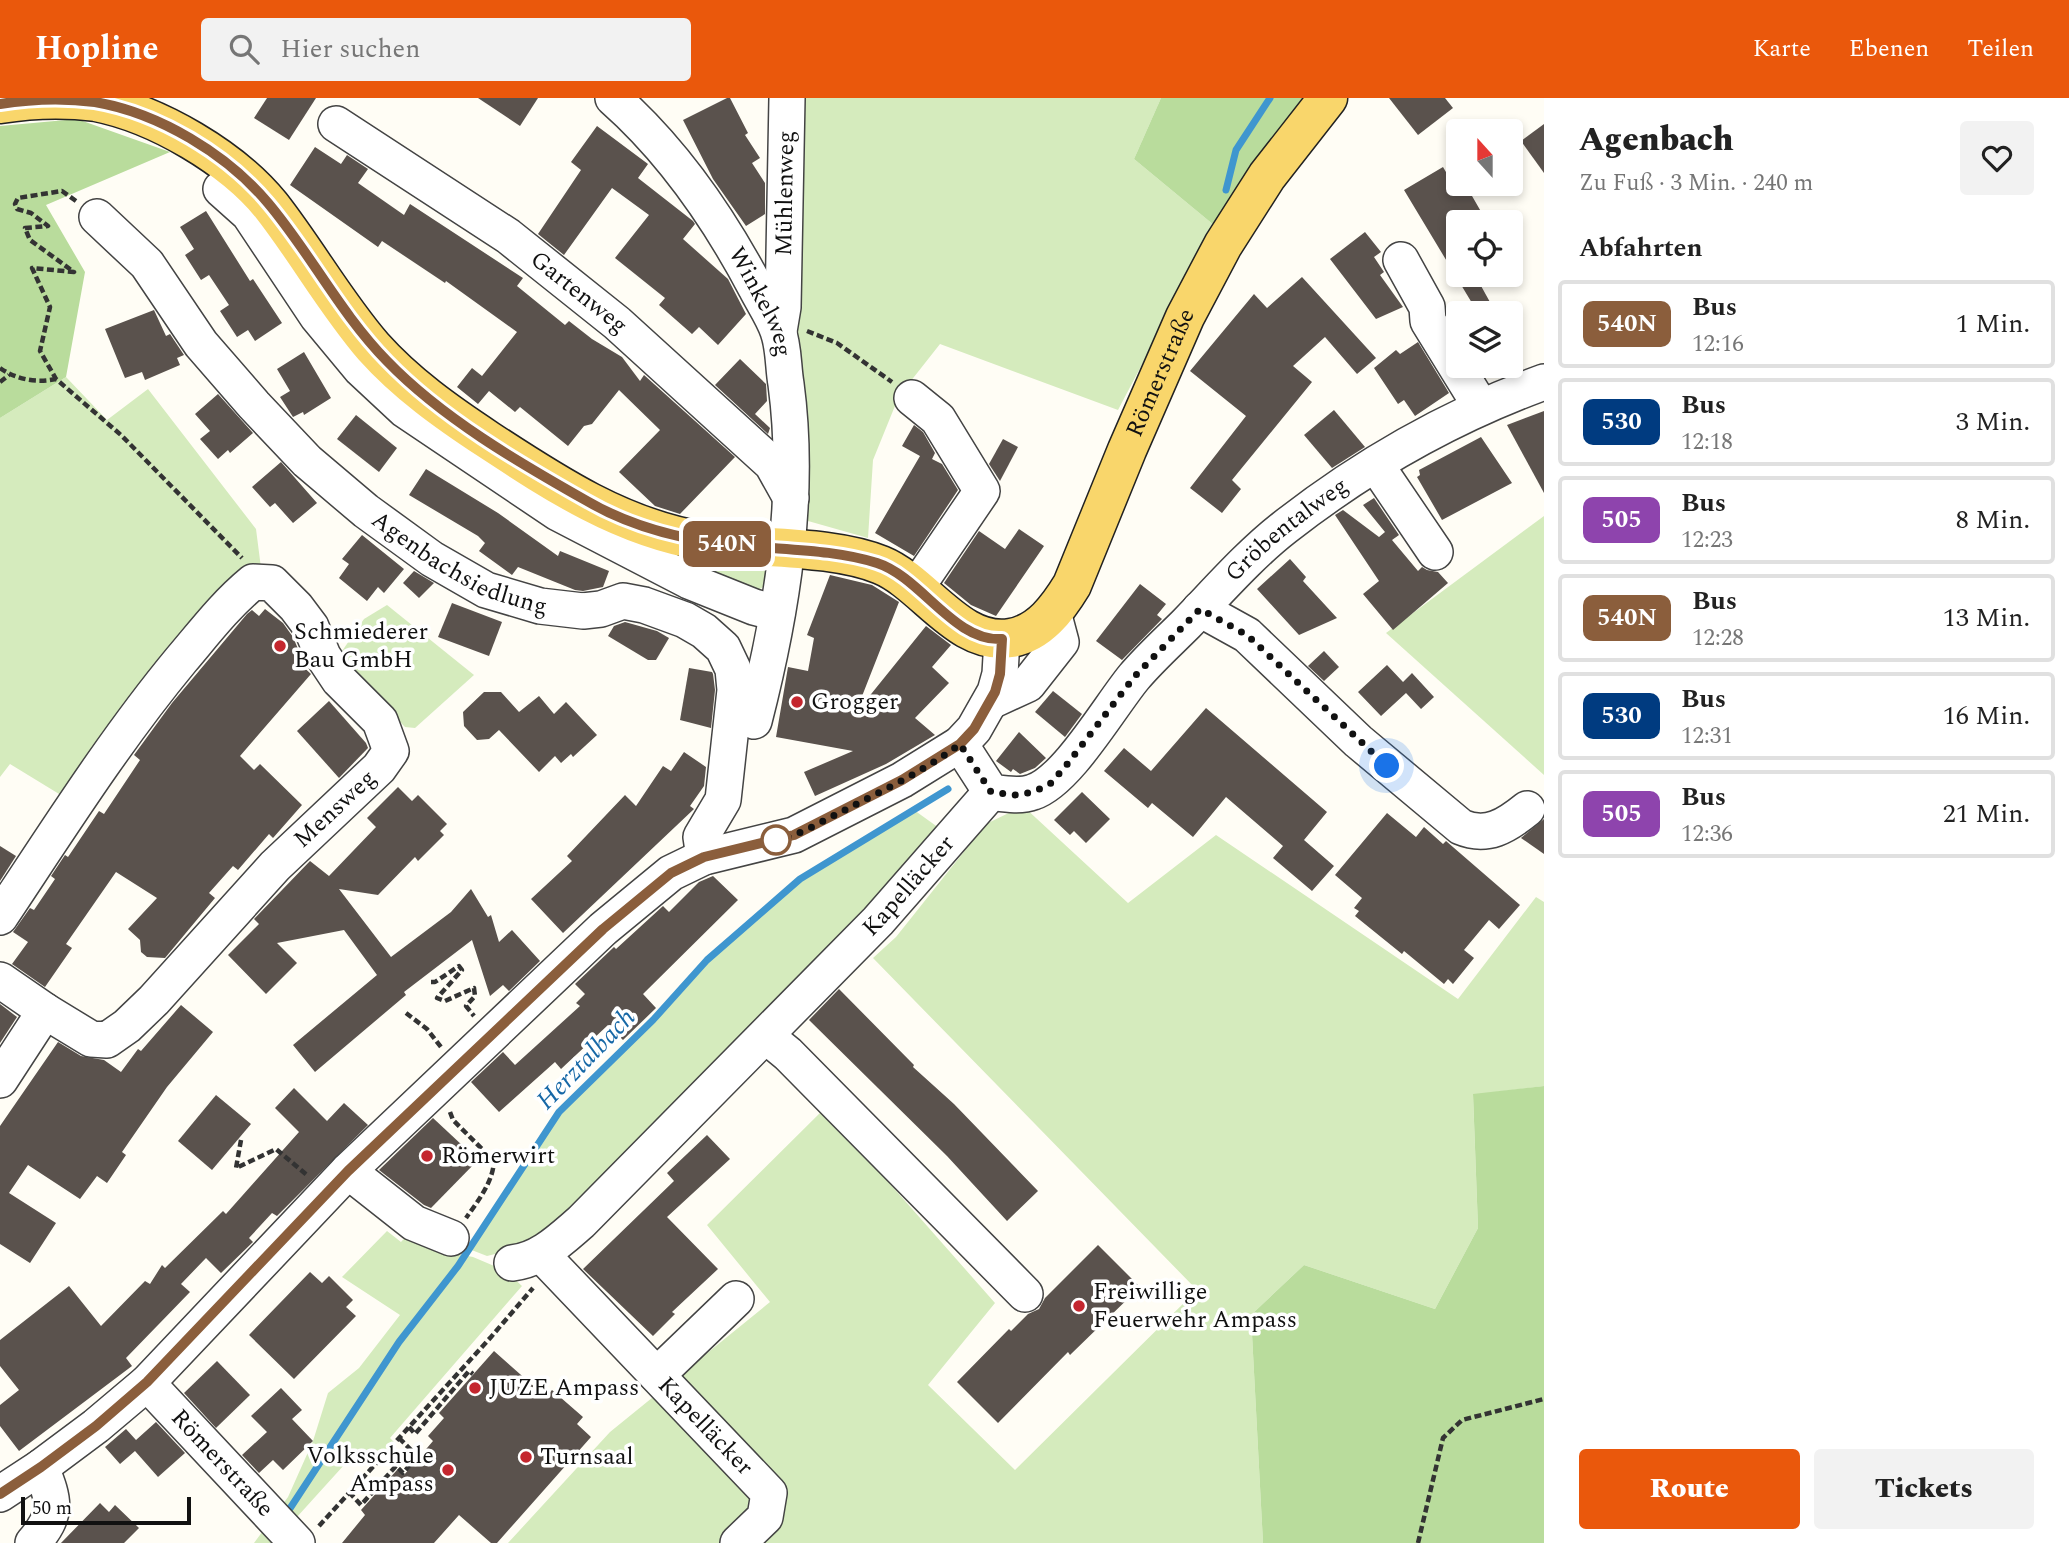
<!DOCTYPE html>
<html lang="de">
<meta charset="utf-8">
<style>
body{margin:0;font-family:Spectral,serif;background:#f2f2f2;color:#222;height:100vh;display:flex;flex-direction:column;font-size:26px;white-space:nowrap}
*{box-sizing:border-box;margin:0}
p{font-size:23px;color:#767676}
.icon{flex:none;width:38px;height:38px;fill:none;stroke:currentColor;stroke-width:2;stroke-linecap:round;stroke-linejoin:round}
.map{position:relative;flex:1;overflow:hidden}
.sheet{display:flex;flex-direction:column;background:#fff;width:525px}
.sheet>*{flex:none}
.badge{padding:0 14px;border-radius:10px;font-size:24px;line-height:46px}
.needle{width:46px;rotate:339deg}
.controls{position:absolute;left:1446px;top:21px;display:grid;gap:14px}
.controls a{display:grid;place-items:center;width:77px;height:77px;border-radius:7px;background:#fff;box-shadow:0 4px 10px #0003;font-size:35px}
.scale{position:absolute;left:21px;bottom:18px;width:170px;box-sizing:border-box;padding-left:7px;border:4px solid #111;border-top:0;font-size:19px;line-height:24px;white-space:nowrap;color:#111;-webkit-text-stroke:5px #fff;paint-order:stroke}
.you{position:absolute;width:35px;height:35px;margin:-18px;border:5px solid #fff;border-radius:50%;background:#1a73e8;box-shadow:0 0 0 10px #1a73e833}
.map>.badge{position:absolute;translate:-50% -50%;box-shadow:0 0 0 4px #fff}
h2{padding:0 35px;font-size:26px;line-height:63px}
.round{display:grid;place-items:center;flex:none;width:74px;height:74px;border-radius:7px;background:#f2f2f2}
.headline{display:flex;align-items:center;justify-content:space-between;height:119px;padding:0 35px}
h1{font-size:33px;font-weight:800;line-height:52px}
.cta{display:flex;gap:14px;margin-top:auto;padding:14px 35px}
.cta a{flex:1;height:80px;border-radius:7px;background:#ea580c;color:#fff;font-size:28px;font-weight:800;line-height:80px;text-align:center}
.cta a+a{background:#f2f2f2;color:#222}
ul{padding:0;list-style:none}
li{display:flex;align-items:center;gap:21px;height:88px;margin:0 14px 10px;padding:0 21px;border:4px solid #e0e0e0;border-radius:7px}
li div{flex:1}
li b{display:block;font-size:26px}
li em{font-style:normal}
li .badge{min-width:77px;font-weight:700;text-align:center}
header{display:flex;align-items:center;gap:42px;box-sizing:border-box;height:98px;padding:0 35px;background:#ea580c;color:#fff}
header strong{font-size:33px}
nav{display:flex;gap:38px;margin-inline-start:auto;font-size:24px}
.search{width:490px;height:63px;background:#f2f2f2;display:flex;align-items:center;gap:18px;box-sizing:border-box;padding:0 24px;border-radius:7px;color:#767676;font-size:26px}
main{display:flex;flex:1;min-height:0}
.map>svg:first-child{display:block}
.green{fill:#d5ebbd}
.forest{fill:#b9dc9c}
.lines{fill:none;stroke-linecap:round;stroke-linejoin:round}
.stream{stroke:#3f96cf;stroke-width:7}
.building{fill:#5a524d}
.minor-casing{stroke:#444;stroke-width:38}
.major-casing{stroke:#222;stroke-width:41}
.path{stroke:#333;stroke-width:4.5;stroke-dasharray:7 3.5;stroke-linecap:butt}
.minor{stroke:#fff;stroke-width:35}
.major{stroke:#f9d66b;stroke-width:38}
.line-casing{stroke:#fff;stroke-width:16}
.line{stroke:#8b5e3c;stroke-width:10}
.walk{stroke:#111;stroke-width:7;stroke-dasharray:0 12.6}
.poi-dot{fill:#c4262e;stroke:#fff;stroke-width:2.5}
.stop-dot{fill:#fff;stroke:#8b5e3c;stroke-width:3.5}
.labels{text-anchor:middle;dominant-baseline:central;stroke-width:7;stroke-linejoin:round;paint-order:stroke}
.street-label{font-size:24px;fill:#111;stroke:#fff}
.poi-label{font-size:24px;fill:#111;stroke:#fff;text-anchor:start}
.water-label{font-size:26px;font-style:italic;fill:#1768a6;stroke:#fff}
</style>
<header>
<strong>Hopline</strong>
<div class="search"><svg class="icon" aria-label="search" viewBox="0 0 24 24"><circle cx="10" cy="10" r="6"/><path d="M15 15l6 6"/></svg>Hier suchen</div>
<nav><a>Karte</a><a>Ebenen</a><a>Teilen</a></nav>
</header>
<main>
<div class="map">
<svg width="1544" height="1445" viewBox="0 0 1544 1445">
<rect width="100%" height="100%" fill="#fffdf5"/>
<g class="green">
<polygon points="786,0 1161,0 1134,61 1215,128 1118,312 940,246 899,298 873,362 868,440 801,421"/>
<polygon points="66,279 107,322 148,291 256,431 261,470 64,699 10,666 0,679 0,320"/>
<polygon points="1544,418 1544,677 1386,535"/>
<polygon points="655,452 770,466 770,484 750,498"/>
<polygon points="387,507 474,577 415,630 405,629 338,559 364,521"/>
<polygon points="1023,708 1128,805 1216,737 1458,901 1536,799 1544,804 1544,988 1473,997 1478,1130 1435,1211 1304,1167 1251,1217 1263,1445 508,1445 610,1334 770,1204 707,1127 824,1011 995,1205 928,1287 1015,1372 1197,1192 873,860 896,839 986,726"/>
<polygon points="914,712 939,730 859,830 539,1145 487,1158 469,1151 559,1014 653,922 707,862 800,781"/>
<polygon points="412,1132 452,1155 473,1159 506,1173 522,1188 390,1340 395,1345 380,1360 368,1353 354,1356 287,1430 289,1445 254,1445 288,1399 313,1343 328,1295 359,1270 400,1217 342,1179 387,1133 401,1144"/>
</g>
<g class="forest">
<polygon points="1161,0 1304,0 1215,128 1134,61"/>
<polygon points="77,21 170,54 46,107 85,174 66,279 0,320 0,28"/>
<polygon points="1544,988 1544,1445 1263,1445 1251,1217 1304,1167 1435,1211 1478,1130 1473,996"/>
</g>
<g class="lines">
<g class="stream">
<polyline points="1226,92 1236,52 1270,0"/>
<polyline points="285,1418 399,1244 458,1168 559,1014 653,922 707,862 800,781 948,691"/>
</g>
</g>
<g class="building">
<polygon points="267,0 316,0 289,42 254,20"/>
<polygon points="478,0 538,0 520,28"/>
<polygon points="727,0 730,0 748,35 745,37 760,60 752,65 765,85 765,116 746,128 713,81 683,22"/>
<polygon points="1389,0 1445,0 1453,10 1418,37"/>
<polygon points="1544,26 1544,75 1521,43"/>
<polygon points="597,28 648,66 638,80 693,123 695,126 683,141 728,181 746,216 718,247 699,229 692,236 659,207 665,200 615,160 649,117 612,90 564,157 538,136 581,72 571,64"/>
<polygon points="315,49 341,66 347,57 368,71 358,85 404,117 410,106 523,180 517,188 565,227 569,223 592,241 622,259 640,283 644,277 735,359 680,416 655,408 619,374 660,332 619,292 592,326 584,328 568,348 520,309 515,314 489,293 478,306 457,289 472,270 482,278 517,234 446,183 445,185 382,143 378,149 290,87"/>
<polygon points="1443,69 1459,96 1468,91 1487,124 1458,124 1458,177 1475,177 1496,215 1478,215 1404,92"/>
<polygon points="206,113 250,183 253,181 282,225 255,243 248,232 237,239 220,213 229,207 209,177 201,182 185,157 194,151 180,129"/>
<polygon points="1365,134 1381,154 1374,159 1384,174 1380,177 1403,209 1376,221 1330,161"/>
<polygon points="1302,179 1376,260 1357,276 1325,239 1293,268 1312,284 1232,382 1241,391 1222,415 1190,390 1246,318 1190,273 1254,196 1267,210"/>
<polygon points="154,212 166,238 170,236 184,257 177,260 180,267 145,282 142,274 125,280 105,231"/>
<polygon points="1418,244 1449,295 1415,318 1404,302 1398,306 1374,270 1396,252 1400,256"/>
<polygon points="304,254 331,300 304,317 303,314 293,319 280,299 290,293 277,271"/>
<polygon points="740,261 766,286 767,303 755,316 770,330 768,336 715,287"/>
<polygon points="218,296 253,335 230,355 228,352 218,361 200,341 210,333 195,316"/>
<polygon points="1334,312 1365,349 1332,370 1304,337"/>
<polygon points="1544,313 1544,395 1507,327"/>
<polygon points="356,317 397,350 379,374 337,341"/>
<polygon points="914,327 923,334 935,355 932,361 942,366 958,392 914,458 875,435 920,358 902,348"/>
<polygon points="1481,339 1512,385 1442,422 1417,379 1420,377 1419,372"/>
<polygon points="1003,341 1018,349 1000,383 989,366"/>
<polygon points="281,364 317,405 293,425 275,405 270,409 252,389"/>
<polygon points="426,371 498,415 558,458 560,453 609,473 603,489 583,493 575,492 518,469 512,477 479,453 485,445 478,438 409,397"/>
<polygon points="1374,400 1399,437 1392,442 1418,473 1422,469 1427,472 1438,474 1448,485 1393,532 1363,496 1379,483 1335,417 1343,412 1379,439 1385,434 1363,407"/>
<polygon points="1019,431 1044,448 996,518 971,507 944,485 979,433 1005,451"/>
<polygon points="362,437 404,471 384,495 378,489 367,503 339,480 349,466 342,461"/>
<polygon points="1290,461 1306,479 1303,483 1337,520 1299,537 1257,491"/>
<polygon points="414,473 434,485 419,500 403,485"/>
<polygon points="830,477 872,487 899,504 855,616 926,528 951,547 932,569 949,585 915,620 935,637 886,666 815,698 804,674 853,653 776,639 788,569 808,573 814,540 807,537"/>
<polygon points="1140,486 1166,506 1157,517 1162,521 1122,562 1096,543"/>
<polygon points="452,505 502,524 489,558 438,539"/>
<polygon points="265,511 283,525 293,539 301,558 297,563 311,576 240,658 254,672 260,666 302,707 273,740 269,736 238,772 233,768 209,795 215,800 165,860 147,859 141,854 140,842 128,831 157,800 116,774 66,846 72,850 45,889 12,866 28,844 13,834 30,810 34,812 55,781 51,778 65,757 68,759 99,713 104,716 140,662 134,657 172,605 247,516 252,512 259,518"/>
<polygon points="625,524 657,533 669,540 656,562 648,562 608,538 614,528"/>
<polygon points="1324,553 1339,569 1324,583 1308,568"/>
<polygon points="1387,567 1403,584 1412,575 1434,599 1421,611 1406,595 1381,618 1358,594"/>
<polygon points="689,570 712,574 713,576 715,592 711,630 680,622"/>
<polygon points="1053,593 1082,616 1065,639 1035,614"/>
<polygon points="484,594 501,594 519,614 539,598 554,616 566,604 597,637 573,659 571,656 561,665 555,658 539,674 499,632 489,641 477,642 464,628 463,614"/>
<polygon points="329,603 366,645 368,650 339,680 297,633"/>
<polygon points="1206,610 1327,714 1304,742 1334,768 1312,793 1273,760 1283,748 1226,699 1193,739 1152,705 1148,710 1104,673 1124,650 1151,673"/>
<polygon points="1019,634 1046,660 1035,670 1020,676 1013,671 1011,674 996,663"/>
<polygon points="684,654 706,669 704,688 690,708 694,711 563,835 531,801 572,763 567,758 625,697 636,708 663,668 671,673"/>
<polygon points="398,689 412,703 418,697 447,726 440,733 444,737 418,763 415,759 378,797 339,791 391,859 451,814 471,791 488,819 491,817 499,844 512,832 540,863 509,893 503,887 490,898 472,842 404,894 406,897 315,974 293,947 377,877 344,832 277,845 297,865 266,896 228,857 259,826 254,821 310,763 329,778 376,729 367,720"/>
<polygon points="1082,694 1110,721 1086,745 1074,733 1070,737 1054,722"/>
<polygon points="1387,715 1416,739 1424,729 1443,746 1446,743 1520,807 1499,831 1489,822 1464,852 1474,860 1453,886 1448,881 1444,886 1404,853 1402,856 1355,818 1359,813 1354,810 1362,800 1335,777"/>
<polygon points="1544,721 1544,756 1521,740"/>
<polygon points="0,748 16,758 0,783"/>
<polygon points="713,778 738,802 643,896 656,910 623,942 608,927 561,971 555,964 499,1014 471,984 503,954 515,967 580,908 576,905 585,896 575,886 614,849 616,851 663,808 669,814 699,784"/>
<polygon points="839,891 914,967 913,969 954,1006 1038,1093 1007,1123 947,1058 809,922"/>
<polygon points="0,906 17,919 0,945"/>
<polygon points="181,907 213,934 167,989 122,1054 126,1057 107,1085 97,1078 80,1101 28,1067 9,1095 56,1125 30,1165 0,1146 0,1028 58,944 81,958 104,962 121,974 138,951 141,953"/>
<polygon points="294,990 327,1023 344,1005 368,1027 277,1118 272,1115 249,1140 253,1144 221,1175 206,1160 181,1186 190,1194 126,1260 132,1268 19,1353 0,1328 0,1307 19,1292 0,1268 0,1242 69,1188 101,1228 145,1183 150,1186 162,1167 165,1170 223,1113 226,1116 299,1034 275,1010"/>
<polygon points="216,997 251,1026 212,1072 178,1043"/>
<polygon points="433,1020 478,1062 431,1110 424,1107 379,1072"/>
<polygon points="707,1037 730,1061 667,1119 718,1171 672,1214 675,1216 653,1238 583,1171 674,1083 667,1075"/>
<polygon points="1098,1147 1140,1189 1070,1257 1068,1254 998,1325 957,1284 1009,1231 1011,1233 1028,1216 1039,1211 1045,1200"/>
<polygon points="310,1174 322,1185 329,1178 353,1202 346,1209 356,1218 294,1281 249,1237"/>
<polygon points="494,1253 546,1299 552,1292 583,1319 577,1326 591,1339 497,1445 491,1445 459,1417 434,1445 342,1445 365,1417 361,1412 397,1372 404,1377 433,1343 428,1338 444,1320 439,1315"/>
<polygon points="217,1263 250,1297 216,1330 184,1295"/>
<polygon points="281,1290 302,1312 292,1321 313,1343 283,1372 273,1362 259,1375 242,1357 267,1334 251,1318"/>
<polygon points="156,1324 185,1355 158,1379 135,1353 120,1366 105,1349 126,1331 136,1342"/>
<polygon points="100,1405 109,1414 115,1407 139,1430 124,1445 61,1445"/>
</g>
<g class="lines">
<g class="minor-casing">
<g id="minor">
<path id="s1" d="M 613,0 C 673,53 719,120 756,190 C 763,204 773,218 778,233 C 784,249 783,269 786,286 C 801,398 782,514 754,623"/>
<path id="s2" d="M 336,26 L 508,138 L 617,225 L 772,366 L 791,400"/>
<polyline points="221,91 249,116 317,218 361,271 405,312 558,415 689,483 754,509 777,515"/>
<path id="s3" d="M 97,119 L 147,166 L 201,246 L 254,307 L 307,363 L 366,413 L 432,461 L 486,492 L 540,508 L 583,513 L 601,511 L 623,503 L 644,507 L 685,522 L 704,533 L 723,550 L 733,571 L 735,592 L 723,702 L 701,739 L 704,759"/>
<polyline points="1401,162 1427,209 1428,223 1481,309"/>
<path id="s4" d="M 779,233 L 783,209 L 787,0"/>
<polyline points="912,300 938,321 982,393 916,490"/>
<polyline points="1376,367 1435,454"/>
<path d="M 1200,511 L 1247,537 L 1358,643 L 1461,729 C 1487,740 1506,728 1527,711"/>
<polyline points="991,603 1028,586 1061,544 1053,514"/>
<path id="s5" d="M 960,646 L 991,694 C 1005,696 1020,699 1033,694 C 1067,683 1110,608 1134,579 C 1150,560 1169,543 1186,526 C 1218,493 1249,457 1285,429 C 1363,368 1451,318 1544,284"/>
<path d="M 0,819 C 58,732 114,643 181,562 C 204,535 225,507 253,484 L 272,485 L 296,509 L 311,529 L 323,558 L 339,582 L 380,623 L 391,653 L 379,670 L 275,768 L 154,902 L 127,928 L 107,942 L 91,941 L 45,913 L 0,882"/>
<polyline points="766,938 788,956 1025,1196"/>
<polyline points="0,982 45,913"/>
<polyline points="348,1073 414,1125 451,1140"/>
<path id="s6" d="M 541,1156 L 769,1395 L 765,1419 L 738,1445"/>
<path id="s7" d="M 512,1165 C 540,1162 560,1142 581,1124 L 878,823 L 991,694"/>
<polyline points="657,1277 736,1201"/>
<path id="s8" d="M 147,1285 L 297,1445"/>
<polyline points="0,1396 41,1369 96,1328 147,1285 348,1073 603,831 671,775 704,759 794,737 902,682 960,646 974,631 995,594 1000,576 1002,541"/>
<path d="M 33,1445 C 59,1415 54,1403 41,1369"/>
</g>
</g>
<g class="major-casing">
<g id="major">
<path id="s9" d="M 0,6 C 31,1 66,0 96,4 C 157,16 232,60 271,108 C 307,154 335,205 373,249 C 406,286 447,315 488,342 C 555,386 622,430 702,443 C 756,451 832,447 881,467 C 925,485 959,549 1011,540 C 1040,535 1058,510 1072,487 L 1127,352 L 1185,219 L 1223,147 L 1267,78 L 1328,0"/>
</g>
</g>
<g class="path">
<polyline points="76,103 62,93 18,100 15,106 17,111 31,115 48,128 25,130 30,142 74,174 32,170 50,209 40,253 56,281 121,337 242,460"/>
<polyline points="807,233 837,245 892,284"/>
<path d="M 0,270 C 17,282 37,285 56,281"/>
<polyline points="0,284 9,277"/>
<polyline points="431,884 435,884 459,868 462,872 437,900 445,903 474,890 475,898 466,908 474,918"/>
<polyline points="406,915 427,931 441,949"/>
<path d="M 450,1014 L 453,1022 L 494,1063 C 493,1084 478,1103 466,1120"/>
<polyline points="241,1042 236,1070 276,1051 308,1078"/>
<polyline points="409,1329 415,1336 469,1273 473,1276"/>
<polyline points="399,1340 418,1359"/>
<polyline points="349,1394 361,1407 396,1368 403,1375 418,1358"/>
<polyline points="319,1428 491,1239 533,1190"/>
<polyline points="1418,1445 1443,1340 1462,1322 1544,1301"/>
</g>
<use href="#minor" class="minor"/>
<use href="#major" class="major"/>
</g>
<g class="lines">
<g class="line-casing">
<path id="line" d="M 0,6 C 31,1 65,0 95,4 C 159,15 227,56 268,105 C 311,156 340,215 387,263 C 442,320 518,364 587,403 C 635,431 692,444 747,448 C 790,452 836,452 877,465 C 921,479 954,544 1002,541 L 1000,576 L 995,594 L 974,631 L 960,646 L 902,682 L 794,737 L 704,759 L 671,775 L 603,831 L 348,1073 L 147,1284 L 96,1328 L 41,1369 L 0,1396"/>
</g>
<use href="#line" class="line"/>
<path class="walk" d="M 776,742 C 799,738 820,724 841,714 C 881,693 923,674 960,646 L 991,694 L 1016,697 L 1033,694 L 1050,686 L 1065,669 L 1135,578 L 1200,511 L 1247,537 L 1387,668"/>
</g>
<g class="poi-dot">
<circle cx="280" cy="548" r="7"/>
<circle cx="797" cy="604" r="7"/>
<circle cx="427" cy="1058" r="7"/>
<circle cx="1079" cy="1208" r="7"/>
<circle cx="475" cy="1290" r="7"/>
<circle cx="526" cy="1359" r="7"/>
<circle cx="448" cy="1372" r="7"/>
</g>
<circle class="stop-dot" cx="776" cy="742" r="14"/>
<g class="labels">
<g class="street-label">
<text stroke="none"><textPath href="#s4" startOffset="138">Mühlenweg</textPath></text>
<text stroke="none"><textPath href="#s2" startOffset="296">Gartenweg</textPath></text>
<text stroke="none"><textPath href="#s1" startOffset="254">Winkelweg</textPath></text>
<text stroke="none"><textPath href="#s9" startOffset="1512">Römerstraße</textPath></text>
<text stroke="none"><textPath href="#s5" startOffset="467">Gröbentalweg</textPath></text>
<text stroke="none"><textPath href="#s3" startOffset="509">Agenbachsiedlung</textPath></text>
<text transform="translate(335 711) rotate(-43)">Mensweg</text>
<text stroke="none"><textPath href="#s7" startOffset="551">Kapelläcker</textPath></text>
<text stroke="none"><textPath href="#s6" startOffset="238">Kapelläcker</textPath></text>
<text stroke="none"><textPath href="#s8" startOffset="110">Römerstraße</textPath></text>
</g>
<g class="poi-label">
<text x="294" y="534">Schmiederer<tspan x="294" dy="28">Bau GmbH</tspan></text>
<text x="811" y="604">Grogger</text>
<text x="441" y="1058">Römerwirt</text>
<text x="1093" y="1194">Freiwillige<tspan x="1093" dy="28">Feuerwehr Ampass</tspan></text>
<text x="489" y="1290">JUZE Ampass</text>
<text x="434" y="1358" text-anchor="end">Volksschule<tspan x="434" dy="28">Ampass</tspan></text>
<text x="540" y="1359">Turnsaal</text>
</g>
<g class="water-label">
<text transform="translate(586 961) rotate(-46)">Herztalbach</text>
</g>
</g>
</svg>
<div class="controls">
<a><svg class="needle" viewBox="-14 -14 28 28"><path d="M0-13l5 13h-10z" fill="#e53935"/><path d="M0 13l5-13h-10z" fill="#767676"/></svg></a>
<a><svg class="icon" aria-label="locate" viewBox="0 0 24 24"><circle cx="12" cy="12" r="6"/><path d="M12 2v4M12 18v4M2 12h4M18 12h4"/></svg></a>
<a><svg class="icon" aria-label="layers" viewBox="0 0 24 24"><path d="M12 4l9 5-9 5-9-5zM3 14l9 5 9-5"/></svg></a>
</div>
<div class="scale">50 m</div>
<div class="you" style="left:1387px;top:668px"></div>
<b class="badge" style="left:727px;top:446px;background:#8b5e3c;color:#fff">540N</b>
</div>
<section class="sheet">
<div class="headline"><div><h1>Agenbach</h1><p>Zu Fuß · 3 Min. · 240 m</p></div><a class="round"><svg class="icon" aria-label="heart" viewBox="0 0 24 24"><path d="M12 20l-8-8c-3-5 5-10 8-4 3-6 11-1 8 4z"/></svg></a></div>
<h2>Abfahrten</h2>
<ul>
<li><span class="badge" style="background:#8b5e3c;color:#fff">540N</span><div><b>Bus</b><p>12:16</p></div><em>1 Min.</em></li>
<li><span class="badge" style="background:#003b80;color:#fff">530</span><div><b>Bus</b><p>12:18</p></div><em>3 Min.</em></li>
<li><span class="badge" style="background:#8e44ad;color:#fff">505</span><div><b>Bus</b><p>12:23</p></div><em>8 Min.</em></li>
<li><span class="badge" style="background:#8b5e3c;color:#fff">540N</span><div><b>Bus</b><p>12:28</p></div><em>13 Min.</em></li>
<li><span class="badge" style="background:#003b80;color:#fff">530</span><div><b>Bus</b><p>12:31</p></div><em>16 Min.</em></li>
<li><span class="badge" style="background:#8e44ad;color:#fff">505</span><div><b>Bus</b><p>12:36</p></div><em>21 Min.</em></li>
</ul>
<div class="cta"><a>Route</a><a>Tickets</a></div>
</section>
</main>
